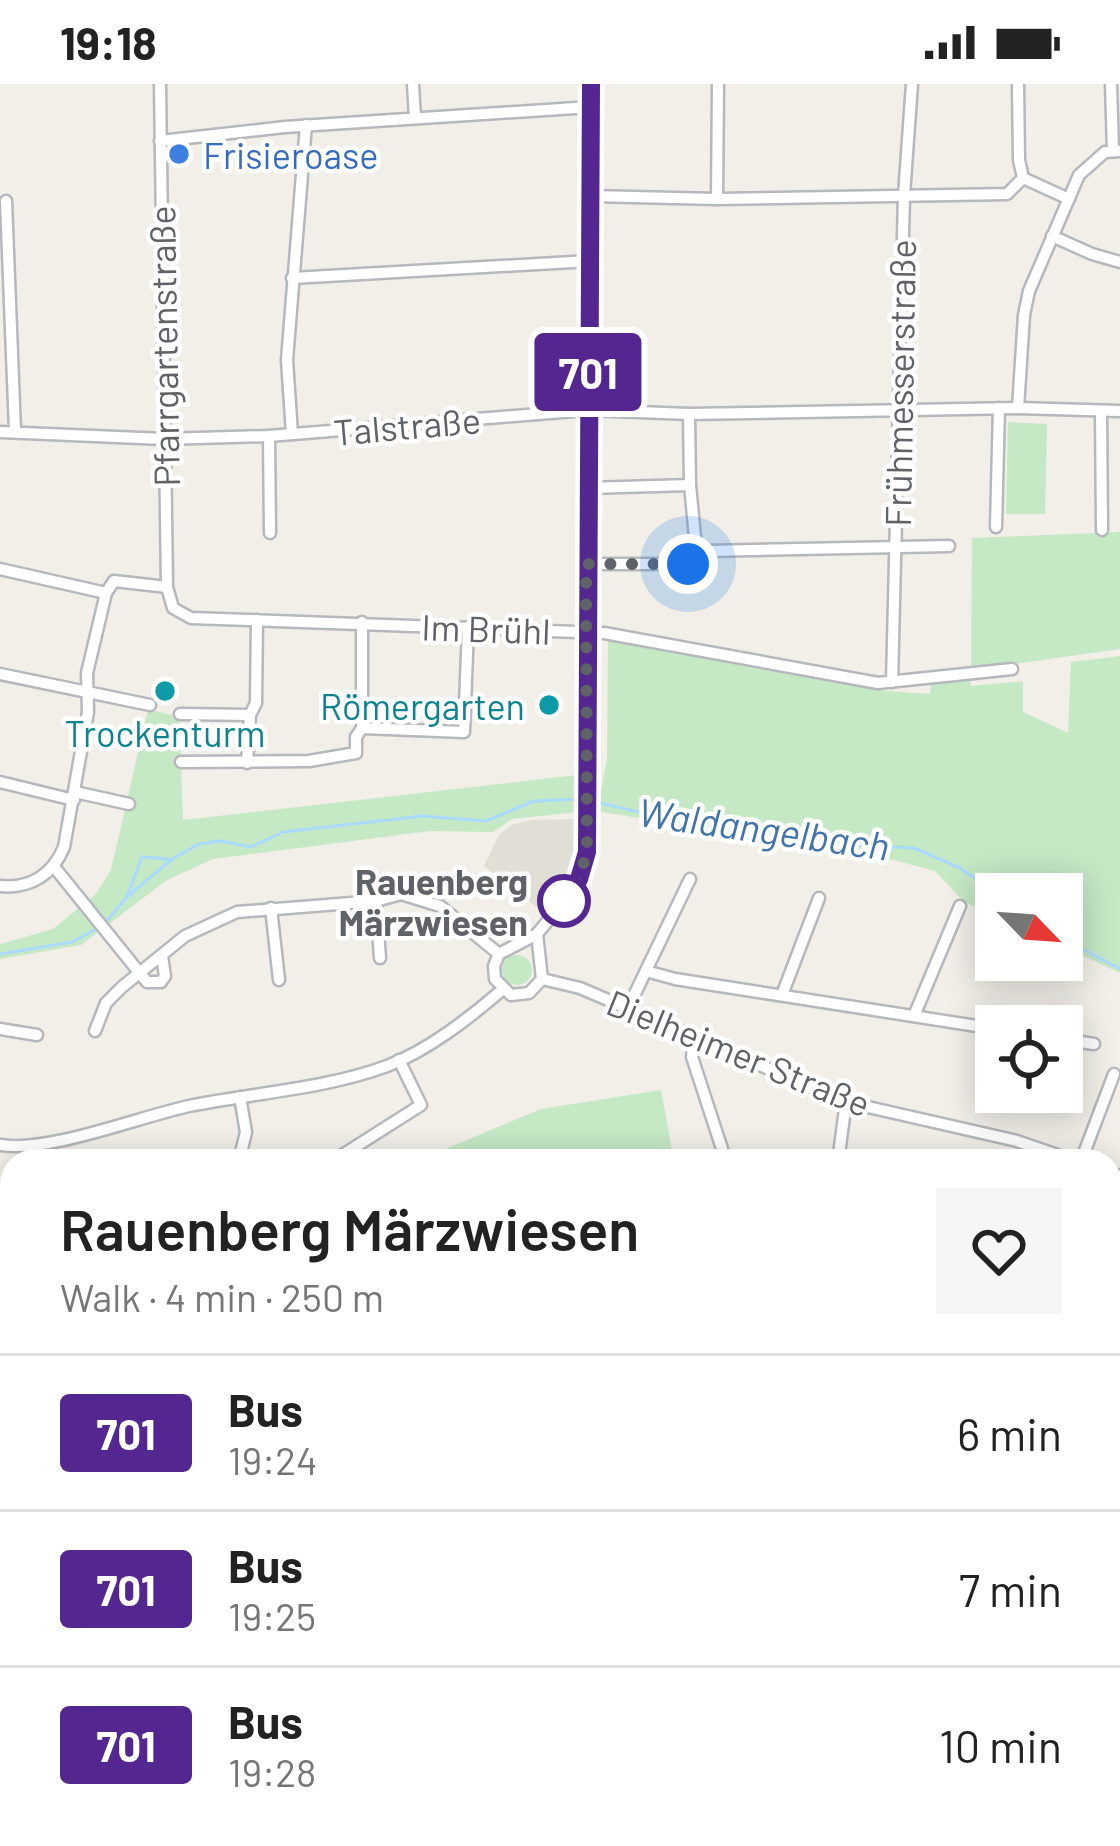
<!DOCTYPE html>
<meta charset="utf-8">
<style>
body{margin:0;font-family:Barlow,sans-serif;background:#f6f6f6;color:#222;height:100vh;display:flex;flex-direction:column;font-size:45px;white-space:nowrap}
*{box-sizing:border-box;margin:0}
p{font-size:39px;color:#767676}
.icon{flex:none;width:66px;height:66px;fill:none;stroke:currentColor;stroke-width:2;stroke-linecap:round;stroke-linejoin:round}
.map{position:relative;flex:1;overflow:hidden}
.sheet{position:absolute;left:0px;top:1065px;width:1122px;height:699px;display:flex;flex-direction:column;background:#fff;border-radius:36px 36px 0 0;box-shadow:0 6px 30px #0003}
.sheet>*{flex:none}
.badge{padding:0 24px;border-radius:9px;font-size:42px;line-height:78px}
.needle{width:78px;rotate:115deg}
.buttons{position:absolute;left:975px;top:789px;display:grid;gap:24px}
.buttons a{display:grid;place-items:center;width:108px;height:108px;border-radius:0px;background:#fff;box-shadow:0 6px 30px #0003;font-size:60px}
.you{position:absolute;width:60px;height:60px;margin:-30px;border:9px solid #fff;border-radius:50%;background:#1a73e8;box-shadow:0 0 0 18px #1a73e833}
.map>.badge{position:absolute;translate:-50% -50%;box-shadow:0 0 0 6px #fff}
.round{display:grid;place-items:center;flex:none;width:126px;height:126px;border-radius:0px;background:#f6f6f6}
.overview{display:flex;align-items:center;justify-content:space-between;height:204px;padding:0 60px}
h1{font-size:57px;font-weight:600;line-height:90px}
ul{padding:0;list-style:none}
li{display:flex;align-items:center;gap:36px;height:156px;padding:0 60px;border-top:3px solid #e0e0e0}
li div{flex:1}
li b{display:block;font-size:45px}
li em{font-style:normal}
li .badge{min-width:132px;font-weight:700;text-align:center}
.status{display:flex;justify-content:space-between;align-items:center;height:84px;padding:0 60px;background:#fff;direction:ltr}
.status svg{height:33px;fill:currentColor}
.map>svg:first-child{display:block}
.education{fill:#e1ded6}
.green{fill:#c5e8c5}
.lines{fill:none;stroke-linecap:round;stroke-linejoin:round}
.stream{stroke:#aadaff;stroke-width:3}
.minor-casing{stroke:#b5b8bc;stroke-width:15}
.minor{stroke:#fff;stroke-width:10}
.line-casing{stroke:#fff;stroke-width:27}
.line{stroke:#542790;stroke-width:18}
.walk{stroke:#5f6368;stroke-width:12;stroke-dasharray:0 21.6}
.shop-dot{fill:#3f7fe0;stroke:#fff;stroke-width:4.5}
.culture-dot{fill:#0f9aa8;stroke:#fff;stroke-width:4.5}
.stop-dot{fill:#fff;stroke:#542790;stroke-width:6}
.labels{text-anchor:middle;dominant-baseline:central;stroke-width:9;stroke-linejoin:round;paint-order:stroke}
.shop-label{font-size:36px;fill:#366cbe;stroke:#fff;text-anchor:start}
.street-label{font-size:36px;fill:#5f6368;stroke:#fff}
.culture-label{font-size:36px;fill:#0d838f;stroke:#fff;text-anchor:end}
.stop-label{font-size:36px;font-weight:bold;fill:#5f6368;stroke:#fff;text-anchor:end}
.water-label{font-size:39px;font-style:italic;fill:#4174aa;stroke:#fff}
</style>
<div class="status"><b>19:18</b><svg viewBox="0 0 49 12"><path d="M0 12V9h3v3zM5 12V6h3v6zM10 12V3h3v9zM15 12V0h3v12zM26 1h20v11H26zM47 4h2v5h-2z"/></svg></div>
<div class="map">
<svg width="1120" height="1762" viewBox="0 0 1120 1762">
<rect width="100%" height="100%" fill="#f1efe8"/>
<polygon class="education" points="576,735 576,792 543,828 484,782 498,752 511,741 532,736"/>
<g class="green">
<polygon points="1008,338 1047,340 1045,430 1006,430"/>
<polygon points="1120,448 1120,565 971,586 972,454"/>
<polygon points="608,556 887,607 930,610 931,599 970,594 971,602 1023,597 1023,628 1068,649 1071,578 1120,572 1120,889 1062,862 1062,810 996,810 996,832 964,818 935,787 837,761 753,747 685,751 639,734 596,727 596,711 600,711 607,675"/>
<polygon points="148,625 179,633 183,736 577,691 578,728 512,735 493,748 430,747 213,775 167,796 81,861 0,875 0,860 53,845 96,810 111,786"/>
<circle cx="517" cy="886" r="15"/>
<polygon points="661,1006 674,1077 417,1077 541,1025"/>
<polygon points="12,1148 12,1590 0,1580 0,1150"/>
<polygon points="34,1752 139,1752 150,1762 33,1762"/>
<polygon points="174,1752 357,1752 355,1762 167,1762"/>
<polygon points="611,1752 748,1752 746,1762 610,1762"/>
</g>
<g class="lines">
<g class="stream">
<polyline points="592,717 672,736 858,761 914,764 960,784 997,810"/>
<polyline points="127,812 142,773 168,775"/>
<polyline points="104,840 127,813 172,775 199,760 221,757 251,763 283,748 422,732 486,737 534,717 582,715"/>
<polyline points="1062,854 1120,885"/>
<polyline points="0,870 72,858 96,845"/>
</g>
<g class="minor-casing">
<g id="minor">
<polyline points="160,0 167,503 173,524 191,534 604,549 878,599 1012,585"/>
<polyline points="413,0 415,34"/>
<polyline points="1018,0 1019,76 1023,94 1069,115"/>
<polyline points="1111,0 1113,67"/>
<polyline points="160,57 285,43 591,23"/>
<polyline points="591,112 717,115 1007,110 1023,94"/>
<polyline points="717,115 718,0"/>
<polyline points="6,117 15,347"/>
<polyline points="1052,152 1092,170 1120,178"/>
<polyline points="292,194 590,177"/>
<polyline points="1018,324 1024,231 1029,207 1079,91 1105,68 1120,67"/>
<polyline points="1101,327 1102,446"/>
<polyline points="689,330 690,401 697,474"/>
<polyline points="0,348 164,355 269,352 587,326 689,330 1018,324 1120,327"/>
<polyline points="292,350 287,276 306,41"/>
<polyline points="269,352 270,449"/>
<polyline points="587,404 690,401"/>
<polyline points="996,443 999,324"/>
<polyline points="586,480 688,480 707,467 949,462"/>
<polyline points="0,485 106,509 114,497 167,503"/>
<polyline points="0,590 150,621"/>
<polyline points="892,598 904,111 912,0"/>
<polyline points="180,630 250,631"/>
<polyline points="362,644 464,648 468,543"/>
<polyline points="181,678 309,677 356,669 356,653 362,644 362,538"/>
<polyline points="247,679 250,631 256,619 257,536"/>
<polyline points="0,698 74,716"/>
<polyline points="75,708 129,720"/>
<polyline points="55,784 147,898 161,898 165,892 162,872"/>
<path d="M 0,802 C 31,805 53,790 64,763 L 88,628 L 87,589 L 106,509"/>
<polyline points="376,817 380,874"/>
<polyline points="271,824 279,896"/>
<polyline points="537,850 542,895 529,909 511,911 495,895 494,882 499,870 537,850 574,805 587,768 591,0"/>
<polyline points="646,887 675,895 996,945"/>
<polyline points="542,895 580,904 846,1018 1017,1057 1075,1077"/>
<polyline points="782,911 819,814"/>
<polyline points="628,924 690,795"/>
<polyline points="914,932 960,822"/>
<polyline points="0,945 37,951"/>
<polyline points="95,947 106,919 122,903 185,852 237,828 376,817 401,810 440,822 499,870"/>
<polyline points="694,954 692,973 726,1077"/>
<polyline points="1062,955 1094,960"/>
<path d="M 0,1061 C 49,1069 138,1033 189,1022 C 253,1009 325,1005 387,982 C 429,966 469,934 502,906"/>
<polyline points="239,1077 246,1048 240,1013"/>
<polyline points="333,1077 421,1021 399,976"/>
<polyline points="838,1077 846,1018"/>
<polyline points="1081,1077 1114,990"/>
<polyline points="1110,1089 1120,1092"/>
</g>
</g>
<use href="#minor" class="minor"/>
</g>
<g class="lines">
<g class="line-casing">
<polyline id="line" points="564,818 579,795 587,768 591,0"/>
</g>
<use href="#line" class="line"/>
<polyline class="walk" points="564,817 579,795 587,768 586,480 688,480"/>
</g>
<circle class="shop-dot" cx="179" cy="70" r="12"/>
<g class="culture-dot">
<circle cx="165" cy="607" r="12"/>
<circle cx="549" cy="621" r="12"/>
</g>
<circle class="stop-dot" cx="564" cy="817" r="24"/>
<g class="labels">
<g class="shop-label">
<text x="203" y="70">Frisieroase</text>
</g>
<g class="street-label">
<text transform="translate(163 262) rotate(-91)">Pfarrgartenstraße</text>
<text transform="translate(899 299) rotate(-89)">Frühmesserstraße</text>
<text transform="translate(407 341) rotate(-5)">Talstraße</text>
<text transform="translate(486 544) rotate(2)">Im Brühl</text>
<text transform="translate(739 968) rotate(22)">Dielheimer Straße</text>
</g>
<g class="culture-label">
<text x="525" y="621">Römergarten</text>
<text x="165" y="648" text-anchor="middle">Trockenturm</text>
</g>
<g class="stop-label">
<text x="528" y="796">Rauenberg<tspan x="528" dy="41">Märzwiesen</tspan></text>
</g>
<g class="water-label">
<text transform="translate(764 744) rotate(8)">Waldangelbach</text>
</g>
</g>
</svg>
<div class="buttons">
<a><svg class="needle" viewBox="-14 -14 28 28"><path d="M0-13l5 13h-10z" fill="#e53935"/><path d="M0 13l5-13h-10z" fill="#767676"/></svg></a>
<a><svg class="icon" aria-label="locate" viewBox="0 0 24 24"><circle cx="12" cy="12" r="6"/><path d="M12 2v4M12 18v4M2 12h4M18 12h4"/></svg></a>
</div>
<div class="you" style="left:688px;top:480px"></div>
<b class="badge" style="left:588px;top:288px;background:#542790;color:#fff">701</b>
<section class="sheet">
<div class="overview"><div><h1>Rauenberg Märzwiesen</h1><p>Walk · 4 min · 250 m</p></div><a class="round"><svg class="icon" aria-label="heart" viewBox="0 0 24 24"><path d="M12 20l-8-8c-3-5 5-10 8-4 3-6 11-1 8 4z"/></svg></a></div>
<ul>
<li><span class="badge" style="background:#542790;color:#fff">701</span><div><b>Bus</b><p>19:24</p></div><em>6 min</em></li>
<li><span class="badge" style="background:#542790;color:#fff">701</span><div><b>Bus</b><p>19:25</p></div><em>7 min</em></li>
<li><span class="badge" style="background:#542790;color:#fff">701</span><div><b>Bus</b><p>19:28</p></div><em>10 min</em></li>
</ul>
</section>
</div>
